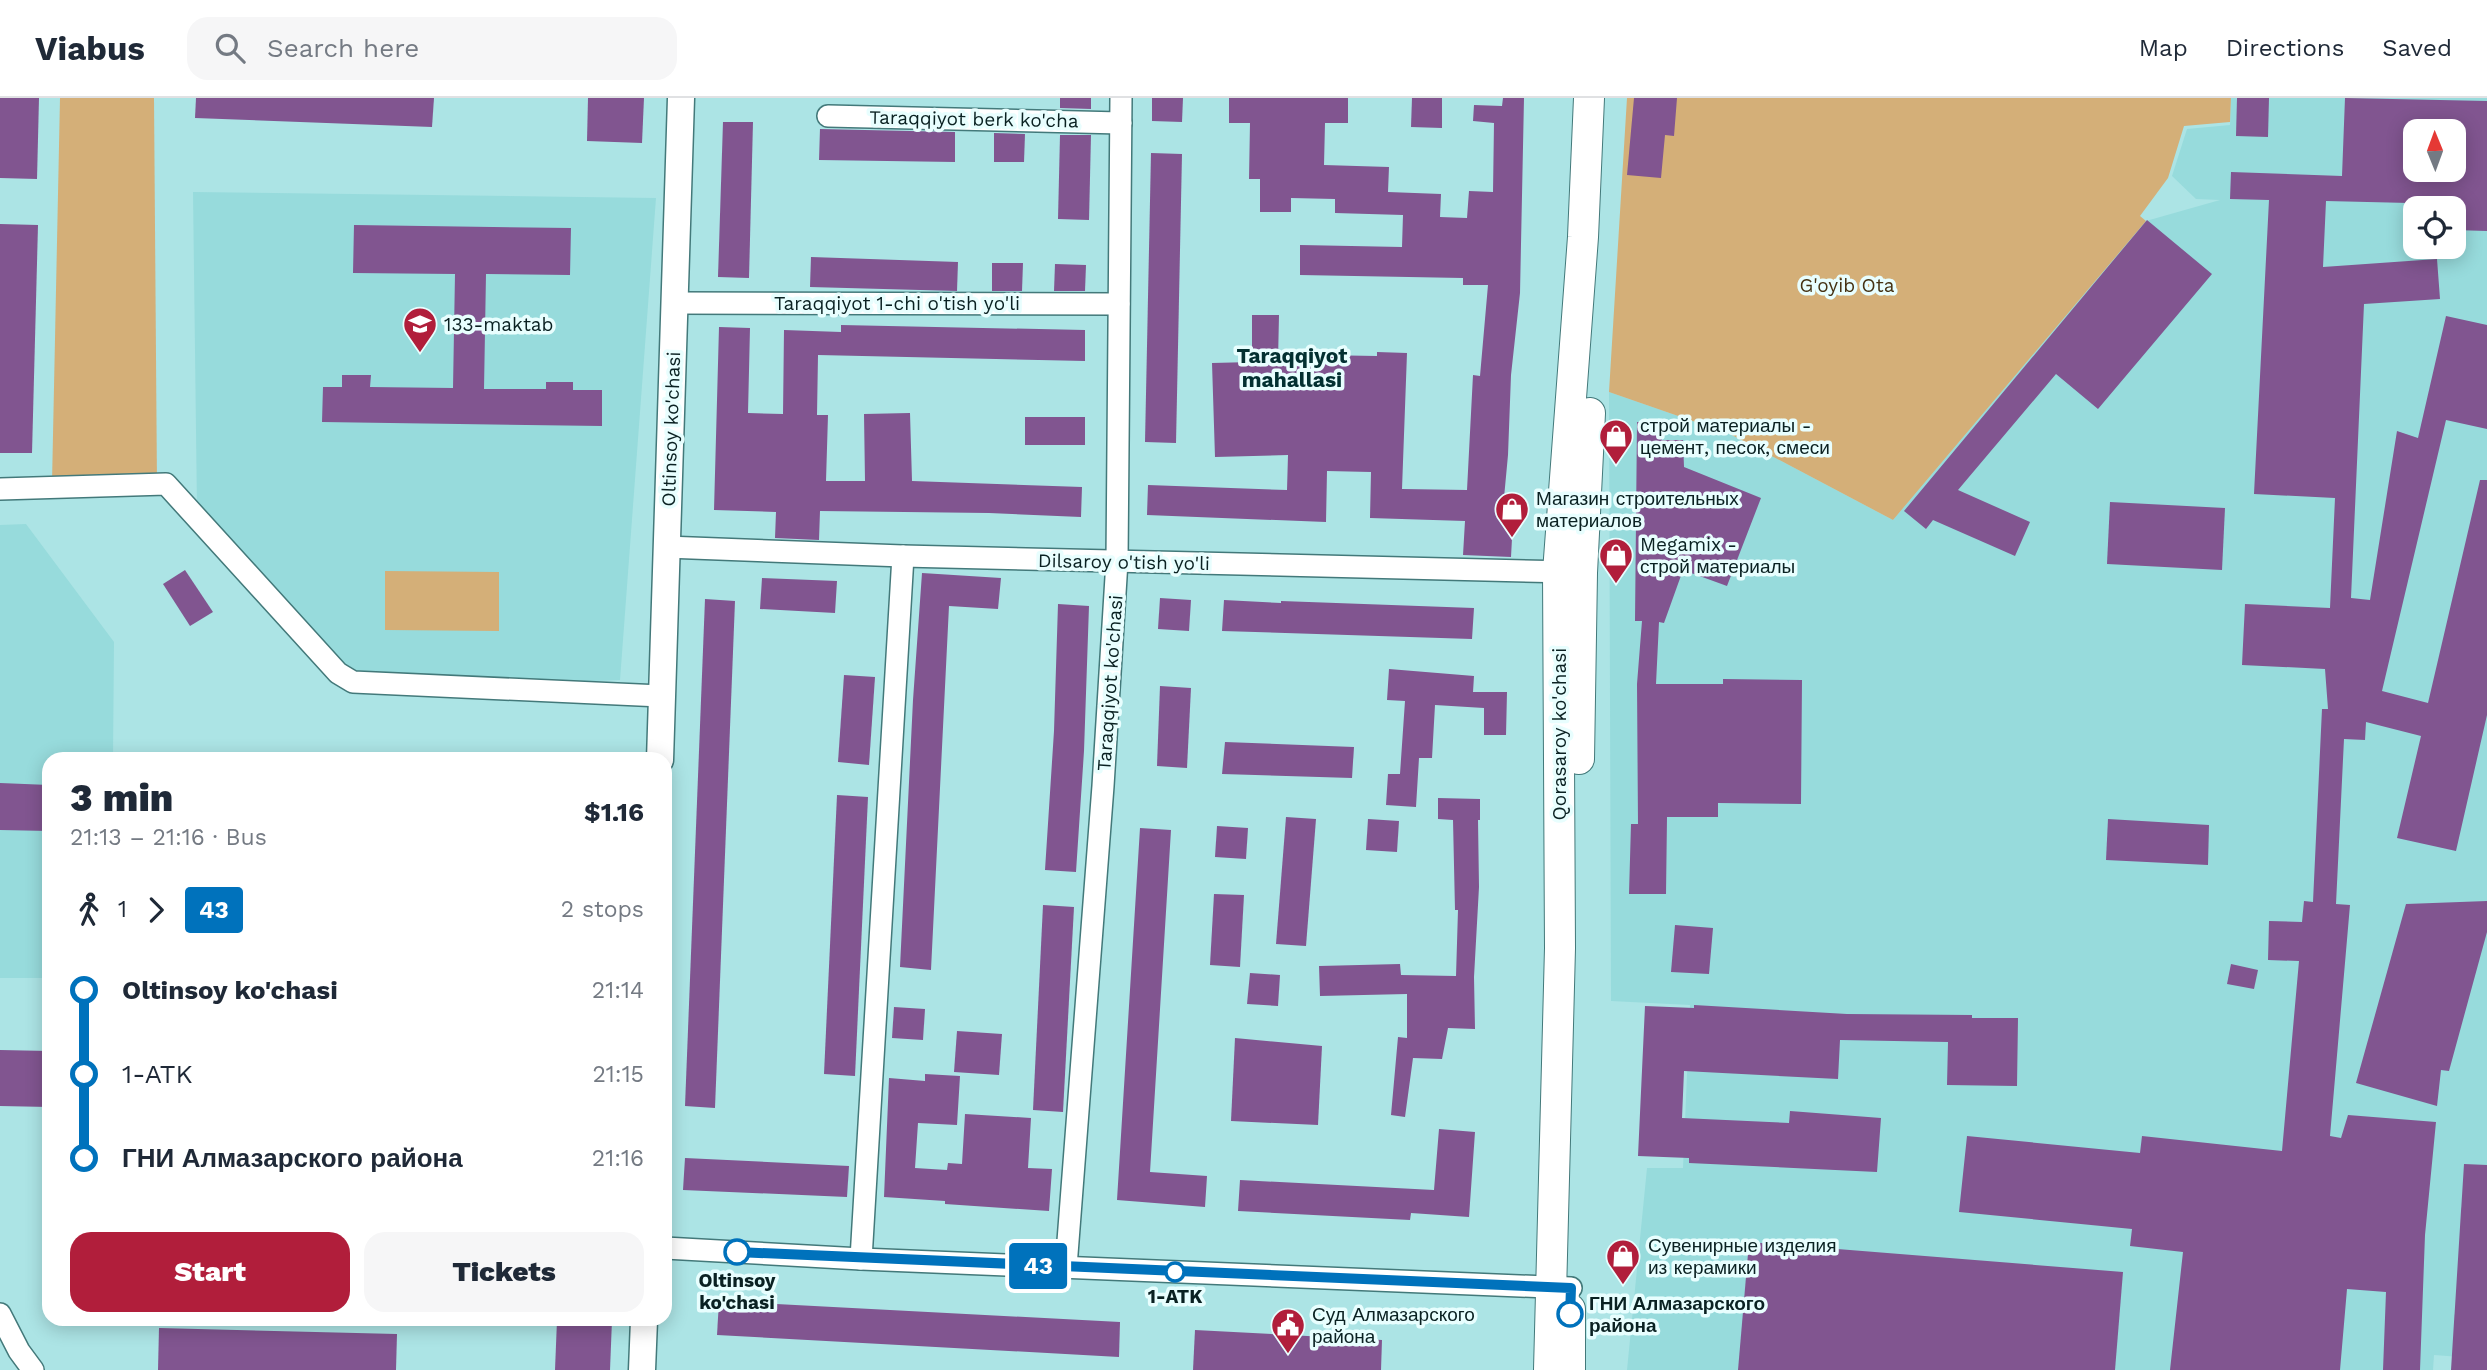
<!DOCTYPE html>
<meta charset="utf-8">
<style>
body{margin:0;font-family:"Work Sans",sans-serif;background:#f6f6f7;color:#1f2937;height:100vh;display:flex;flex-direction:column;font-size:26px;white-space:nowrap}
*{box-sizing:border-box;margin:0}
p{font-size:23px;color:#747a83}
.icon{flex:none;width:38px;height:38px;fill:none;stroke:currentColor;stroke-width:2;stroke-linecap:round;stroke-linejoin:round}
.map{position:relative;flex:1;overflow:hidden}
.side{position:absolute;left:42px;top:654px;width:630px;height:574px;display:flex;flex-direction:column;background:#fff;border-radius:21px;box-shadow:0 4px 18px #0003}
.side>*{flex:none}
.badge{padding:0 14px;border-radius:5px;font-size:24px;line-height:46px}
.needle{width:46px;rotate:359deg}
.fabs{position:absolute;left:2403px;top:21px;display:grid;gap:14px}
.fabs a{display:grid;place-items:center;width:63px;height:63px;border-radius:14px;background:#fff;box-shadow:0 4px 18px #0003;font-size:35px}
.map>.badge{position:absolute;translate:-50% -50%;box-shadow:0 0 0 4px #fff}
.legs{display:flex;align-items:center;gap:10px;height:77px;padding:0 28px;font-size:23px}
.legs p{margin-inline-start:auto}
.head{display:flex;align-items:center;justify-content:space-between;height:119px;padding:0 28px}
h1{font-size:38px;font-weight:800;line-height:52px}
.primary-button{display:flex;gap:14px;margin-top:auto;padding:14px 28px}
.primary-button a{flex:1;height:80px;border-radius:21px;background:#b11e3b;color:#fff;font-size:28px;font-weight:800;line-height:80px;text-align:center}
.primary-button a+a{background:#f6f6f7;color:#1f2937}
ul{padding:0 28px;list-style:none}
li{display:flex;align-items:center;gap:24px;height:84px;font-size:26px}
li i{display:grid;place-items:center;width:10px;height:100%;margin:0 9px;background:currentColor}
li i::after{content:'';width:18px;height:18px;margin:-9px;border:5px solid;border-radius:50%;background:#fff}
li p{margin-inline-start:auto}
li:first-child i{background:linear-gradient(#0000 50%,currentColor 0)}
li:last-child i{background:linear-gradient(currentColor 50%,#0000 0)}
header{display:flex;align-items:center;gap:42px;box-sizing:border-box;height:98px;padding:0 35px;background:#fff;border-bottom:2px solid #e0e1e3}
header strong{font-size:33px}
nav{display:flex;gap:38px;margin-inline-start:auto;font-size:24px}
.search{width:490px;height:63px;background:#f6f6f7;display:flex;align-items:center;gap:18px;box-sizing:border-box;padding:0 24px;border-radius:21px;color:#747a83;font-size:26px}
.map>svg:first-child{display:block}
.built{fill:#97dbdc;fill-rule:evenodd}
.green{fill:#d4af78}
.building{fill:#815590;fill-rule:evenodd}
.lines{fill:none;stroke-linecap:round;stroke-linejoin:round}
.minor-casing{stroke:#43797a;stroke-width:24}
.tertiary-casing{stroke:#43797a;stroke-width:29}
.secondary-casing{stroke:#43797a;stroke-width:32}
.minor{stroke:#fff;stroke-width:21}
.tertiary{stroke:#fff;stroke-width:26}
.secondary{stroke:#fff;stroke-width:30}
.line-1-casing{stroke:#fff;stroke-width:16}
.line-1{stroke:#0072bc;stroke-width:10}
.stop-1-dot{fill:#fff;stroke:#0072bc;stroke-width:3.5}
.labels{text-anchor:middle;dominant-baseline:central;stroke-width:7;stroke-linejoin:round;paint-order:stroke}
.street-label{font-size:19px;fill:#0a2122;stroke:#e8fefe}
.park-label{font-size:19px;fill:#453213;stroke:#e8fefe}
.poi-label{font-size:19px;fill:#0a2122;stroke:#e8fefe;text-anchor:start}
.stop-label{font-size:19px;font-weight:bold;fill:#0a2122;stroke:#e8fefe}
.neighbourhood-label{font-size:21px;font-weight:bold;fill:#033031;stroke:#e8fefe}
</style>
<header>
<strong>Viabus</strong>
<div class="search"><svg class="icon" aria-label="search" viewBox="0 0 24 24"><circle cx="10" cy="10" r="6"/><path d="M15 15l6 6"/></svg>Search here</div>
<nav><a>Map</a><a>Directions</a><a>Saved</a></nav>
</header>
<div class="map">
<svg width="2487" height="1272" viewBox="0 0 2487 1272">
<rect width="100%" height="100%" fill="#ace4e5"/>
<g class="built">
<path d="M 2231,0 L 2487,0 L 2487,1261 L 2434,1257 L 2433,1272 L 1627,1272 L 1647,1070 L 1683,1070 L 1690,907 L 1611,903 L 1609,294 L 1730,336 L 1893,422 L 2146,123 L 2220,102 L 2196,101 L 2172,78 L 2187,31 L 2230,27 ZM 2415,33 L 2454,33 L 2454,72 L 2415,72 ZM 2415,110 L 2454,110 L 2454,149 L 2415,149 Z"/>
<polygon points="193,94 656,100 620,582 345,593 197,412"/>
<polygon points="26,426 114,544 113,661 49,662 49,880 0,880 0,427"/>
</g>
<g class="green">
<polygon points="60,0 154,0 157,387 52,385"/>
<polygon points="1627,0 2231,0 2230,24 2184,28 2168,80 2140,118 2146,123 1893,422 1730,336 1609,294"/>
<polygon points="385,473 499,474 499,533 385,532"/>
</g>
<g class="building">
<polygon points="0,0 39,0 37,81 0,80"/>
<polygon points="196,0 434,0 432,29 195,20"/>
<polygon points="588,0 644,0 642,45 587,43"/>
<polygon points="1060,0 1091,0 1091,11 1060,10"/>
<polygon points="1152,0 1183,0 1182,24 1152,23"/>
<polygon points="1229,0 1348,0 1348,25 1325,25 1324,67 1389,69 1388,94 1441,96 1440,119 1467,120 1469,93 1493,94 1494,25 1473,23 1474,7 1502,8 1503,0 1524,0 1520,195 1511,277 1508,357 1502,421 1513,422 1511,459 1463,457 1465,423 1370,420 1371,374 1327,373 1326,424 1147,417 1148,387 1287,392 1288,357 1215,359 1212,265 1252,264 1252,217 1279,217 1278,263 1319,262 1319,257 1377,258 1377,254 1407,255 1402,391 1467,392 1473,277 1480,278 1488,187 1463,187 1463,180 1300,177 1300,147 1402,149 1403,117 1335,115 1335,101 1291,100 1291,114 1260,114 1260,81 1249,81 1250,25 1229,25"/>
<polygon points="1412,0 1442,0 1442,30 1411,29"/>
<polygon points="1634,0 1677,0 1674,38 1665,37 1661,80 1627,77"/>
<polygon points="2237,0 2269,0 2268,39 2236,38"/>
<path d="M 2345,0 L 2487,3 L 2487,133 L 2454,132 L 2454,110 L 2451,110 L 2451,106 L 2326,103 L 2323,169 L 2437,161 L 2440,201 L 2364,206 L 2351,500 L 2370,502 L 2397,333 L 2418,340 L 2446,218 L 2487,227 L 2487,331 L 2446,322 L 2382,593 L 2428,605 L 2480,382 L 2487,382 L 2487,617 L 2456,753 L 2397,740 L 2421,638 L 2366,624 L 2365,642 L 2344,641 L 2336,806 L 2350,807 L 2330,1038 L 2341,1040 L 2348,1017 L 2436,1024 L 2425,1137 L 2420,1272 L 2383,1272 L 2386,1194 L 2347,1191 L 2340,1272 L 2170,1272 L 2183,1154 L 2130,1148 L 2132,1131 L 1959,1114 L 1967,1038 L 2140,1055 L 2142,1038 L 2282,1053 L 2299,863 L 2268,862 L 2269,823 L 2302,824 L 2304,803 L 2313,804 L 2322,611 L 2328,611 L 2325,571 L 2242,567 L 2245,506 L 2330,510 L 2335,400 L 2254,396 L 2269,102 L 2230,101 L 2231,74 L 2342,78 ZM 2415,33 L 2454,33 L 2454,81 L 2415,80 Z"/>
<polygon points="723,24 753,24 749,180 718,179"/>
<polygon points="820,31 955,34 955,64 819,62"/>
<polygon points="994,35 1025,36 1024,64 994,64"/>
<polygon points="1060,37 1091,37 1089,122 1058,121"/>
<polygon points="1151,55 1182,56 1176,345 1145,344"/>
<polygon points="2147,122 2212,176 2098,311 2056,276 1958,392 2030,424 2015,458 1933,422 1926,431 1904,413"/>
<polygon points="0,126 38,127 32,355 0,355"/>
<polygon points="354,127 571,130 570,177 486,176 484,291 546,291 546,284 573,284 573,292 602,292 602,328 322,324 323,289 342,289 342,277 371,277 370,289 453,290 455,176 353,175"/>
<polygon points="811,159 958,164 957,193 810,189"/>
<polygon points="992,165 1023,165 1022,193 992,193"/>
<polygon points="1055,166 1086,167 1085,193 1054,193"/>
<polygon points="841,227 1085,232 1085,263 818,257 817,317 828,317 826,383 865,383 864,316 910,315 912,383 1082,389 1081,419 989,415 820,413 819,442 775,440 776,414 714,412 719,229 750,230 748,315 783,316 784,232 841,234"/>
<rect x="1025" y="319" width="60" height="28"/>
<polygon points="1637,324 1662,325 1662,342 1683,342 1684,369 1761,400 1727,488 1683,472 1664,525 1659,524 1656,586 1723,586 1723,581 1802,582 1801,706 1718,705 1718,719 1667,719 1666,796 1629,796 1631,726 1638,726 1637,586 1642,523 1635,523"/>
<polygon points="2110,404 2225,410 2222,472 2107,466"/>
<polygon points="185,472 213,514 190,528 163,486"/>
<polygon points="922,475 1001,480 998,511 949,508 931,872 900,869 913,602"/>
<polygon points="762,480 837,483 835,515 760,511"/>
<polygon points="1160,500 1191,502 1189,533 1158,531"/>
<polygon points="705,501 735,503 715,1010 685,1008"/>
<polygon points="1224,502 1281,505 1281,503 1474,510 1472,541 1222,533"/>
<polygon points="1058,506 1089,508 1084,653 1076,774 1045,772 1054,633"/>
<polygon points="1389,571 1474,578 1473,594 1507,594 1506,637 1484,637 1484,610 1435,607 1432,660 1419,660 1416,709 1386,707 1388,676 1400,676 1405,603 1387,602"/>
<polygon points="844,577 875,579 869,667 838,664"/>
<polygon points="1160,588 1191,590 1187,670 1157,668"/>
<polygon points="1225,644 1354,649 1352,680 1222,676"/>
<polygon points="0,685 49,687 49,733 0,732"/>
<polygon points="837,697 868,699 855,978 824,976"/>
<polygon points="1438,700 1480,701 1480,722 1478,722 1479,789 1474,879 1475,931 1448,930 1442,961 1413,960 1405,1019 1391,1017 1398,939 1407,940 1407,896 1320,898 1319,868 1400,866 1401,877 1456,878 1458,812 1455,812 1453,722 1438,721"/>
<polygon points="1286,719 1316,721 1306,848 1276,846"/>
<polygon points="1368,721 1399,723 1397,754 1366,752"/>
<polygon points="2108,721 2209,727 2208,767 2106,762"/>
<polygon points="1217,728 1248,730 1246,761 1215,759"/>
<polygon points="1140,730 1171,732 1150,1074 1207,1078 1205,1109 1117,1102"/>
<polygon points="1214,796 1244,797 1240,869 1210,867"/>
<polygon points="2487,803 2487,834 2449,973 2441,972 2437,1008 2356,985 2406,806"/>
<polygon points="1043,807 1074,809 1063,1014 1033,1012"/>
<polygon points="1675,827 1713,830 1709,876 1671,874"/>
<polygon points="2231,866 2258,872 2254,891 2227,886"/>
<polygon points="1250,875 1280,877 1278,908 1247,906"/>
<polygon points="1694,907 1847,916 1972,917 1972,920 2018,920 2017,988 1947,987 1948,944 1840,942 1838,981 1684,973 1682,1020 1789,1025 1790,1013 1881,1020 1877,1074 1689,1065 1689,1060 1638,1058 1645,908 1694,910"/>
<polygon points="894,909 925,911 923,942 892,940"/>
<polygon points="957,933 1002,936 999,977 954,974"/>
<polygon points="1235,940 1322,948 1318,1027 1231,1023"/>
<polygon points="0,952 49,953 49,1009 0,1008"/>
<polygon points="925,976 960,978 957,1027 918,1025 915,1070 947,1072 948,1065 962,1066 965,1016 1031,1020 1028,1070 1052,1071 1049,1113 945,1106 945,1103 884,1099 889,980 925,983"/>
<polygon points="1439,1031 1475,1034 1469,1119 1411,1115 1410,1122 1238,1113 1240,1082 1434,1092"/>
<polygon points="685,1060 849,1068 847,1099 683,1092"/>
<polygon points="2464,1066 2487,1067 2487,1272 2451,1272"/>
<polygon points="1749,1144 2123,1174 2115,1272 1738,1272"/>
<polygon points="719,1203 1120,1224 1119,1259 717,1237"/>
<polygon points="557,1222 612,1222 610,1272 555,1272"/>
<polygon points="159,1230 397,1236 396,1272 158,1272"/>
<polygon points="1195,1232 1382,1242 1381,1272 1193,1272"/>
</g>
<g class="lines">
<g class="minor-casing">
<g id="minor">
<polyline points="828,18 1121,25"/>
<polyline points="676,205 1119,206"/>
<polyline points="0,391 166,386 338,575 353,584 661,598"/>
<polyline points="666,449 903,458 1569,474"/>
<polyline points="665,1150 861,1161 1571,1190"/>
<polyline points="861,1161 903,458"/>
<polyline points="1066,1169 1103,688 1117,463 1121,0"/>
<polyline points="0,1216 19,1253 33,1272"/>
</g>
</g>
<g class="tertiary-casing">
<g id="tertiary">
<polyline points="660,662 681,0"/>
<polyline points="642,1272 644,1222"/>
</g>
</g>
<g class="secondary-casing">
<g id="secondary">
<polyline points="1579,661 1582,475 1590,315"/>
<polyline points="1549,1272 1560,850 1558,474 1583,139 1589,0"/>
<polyline points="1570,1272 1570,1211"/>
</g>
</g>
<use href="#minor" class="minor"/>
<use href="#tertiary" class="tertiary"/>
<use href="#secondary" class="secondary"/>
</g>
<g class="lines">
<g class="line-1-casing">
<polyline id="line-1" points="737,1154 1571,1190 1570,1216"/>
</g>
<use href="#line-1" class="line-1"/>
</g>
<defs>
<g id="school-pin" transform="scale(1.75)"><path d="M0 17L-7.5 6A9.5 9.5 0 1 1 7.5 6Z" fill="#b11e3b" stroke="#e8fefe"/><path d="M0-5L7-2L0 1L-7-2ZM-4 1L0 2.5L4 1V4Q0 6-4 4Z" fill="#fff"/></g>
<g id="shop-pin" transform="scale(1.75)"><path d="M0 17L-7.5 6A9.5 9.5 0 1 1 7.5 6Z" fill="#b11e3b" stroke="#e8fefe"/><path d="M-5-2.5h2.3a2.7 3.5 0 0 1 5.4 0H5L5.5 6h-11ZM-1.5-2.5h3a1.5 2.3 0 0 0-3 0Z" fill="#fff"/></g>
<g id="civic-pin" transform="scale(1.75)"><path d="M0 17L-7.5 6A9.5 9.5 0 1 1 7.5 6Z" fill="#b11e3b" stroke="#e8fefe"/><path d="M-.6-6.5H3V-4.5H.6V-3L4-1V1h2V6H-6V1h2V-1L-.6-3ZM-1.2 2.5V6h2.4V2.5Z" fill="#fff"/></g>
</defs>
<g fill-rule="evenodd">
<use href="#school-pin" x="420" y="226"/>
<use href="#shop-pin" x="1616" y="338"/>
<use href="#shop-pin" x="1512" y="411"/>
<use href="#shop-pin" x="1616" y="457"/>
<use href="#shop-pin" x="1623" y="1158"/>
<use href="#civic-pin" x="1288" y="1227"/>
</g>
<g class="stop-1-dot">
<circle cx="737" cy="1154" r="12"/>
<circle cx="1175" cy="1174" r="9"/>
<circle cx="1570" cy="1216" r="12"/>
</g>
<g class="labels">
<g class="street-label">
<text transform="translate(974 21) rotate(1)">Taraqqiyot berk ko'cha</text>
<text x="897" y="205">Taraqqiyot 1-chi o'tish yo'li</text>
<text transform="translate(671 331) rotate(-88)">Oltinsoy ko'chasi</text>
<text transform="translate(1124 464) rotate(1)">Dilsaroy o'tish yo'li</text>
<text transform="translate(1110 585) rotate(-86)">Taraqqiyot ko'chasi</text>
<text transform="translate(1559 636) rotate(-90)">Qorasaroy ko'chasi</text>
</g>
<g class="park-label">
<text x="1847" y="187">G'oyib Ota</text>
</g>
<g class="poi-label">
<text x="444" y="226">133-maktab</text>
<text x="1640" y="327">строй материалы -<tspan x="1640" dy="22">цемент, песок, смеси</tspan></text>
<text x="1536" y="400">Магазин строительных<tspan x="1536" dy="22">материалов</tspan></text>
<text x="1640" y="446">Megamix -<tspan x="1640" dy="22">строй материалы</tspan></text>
<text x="1648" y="1147">Сувенирные изделия<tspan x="1648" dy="22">из керамики</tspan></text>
<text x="1312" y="1216">Суд Алмазарского<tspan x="1312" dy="22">района</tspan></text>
</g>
<g class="stop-label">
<text x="737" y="1182">Oltinsoy<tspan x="737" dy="22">ko'chasi</tspan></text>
<text x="1175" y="1198">1-ATK</text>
<text x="1589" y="1205" text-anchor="start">ГНИ Алмазарского<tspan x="1589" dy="22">района</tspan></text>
</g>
<g class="neighbourhood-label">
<text x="1292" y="257">Taraqqiyot<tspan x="1292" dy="24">mahallasi</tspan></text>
</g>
</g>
</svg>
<div class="fabs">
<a><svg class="needle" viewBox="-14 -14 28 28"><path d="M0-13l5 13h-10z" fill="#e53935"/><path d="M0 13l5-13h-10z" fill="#747a83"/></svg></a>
<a><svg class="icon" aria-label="locate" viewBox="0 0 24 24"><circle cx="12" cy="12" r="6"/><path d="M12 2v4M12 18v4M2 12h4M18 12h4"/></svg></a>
</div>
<b class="badge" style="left:1038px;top:1168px;background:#0072bc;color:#fff">43</b>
<section class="side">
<div class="head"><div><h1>3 min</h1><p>21:13 – 21:16 · Bus</p></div><b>$1.16</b></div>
<div class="legs"><svg class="icon" aria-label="walk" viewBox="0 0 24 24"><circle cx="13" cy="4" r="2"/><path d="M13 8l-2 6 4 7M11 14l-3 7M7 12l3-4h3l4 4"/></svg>1<svg class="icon" aria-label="forward" viewBox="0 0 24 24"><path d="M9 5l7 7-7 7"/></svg><b class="badge" style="background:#0072bc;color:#fff">43</b><p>2 stops</p></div>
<ul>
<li><i style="color:#0072bc"></i><b>Oltinsoy ko'chasi</b><p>21:14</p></li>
<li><i style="color:#0072bc"></i><span>1-ATK</span><p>21:15</p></li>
<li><i style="color:#0072bc"></i><b>ГНИ Алмазарского района</b><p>21:16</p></li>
</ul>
<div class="primary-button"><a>Start</a><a>Tickets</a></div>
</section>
</div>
